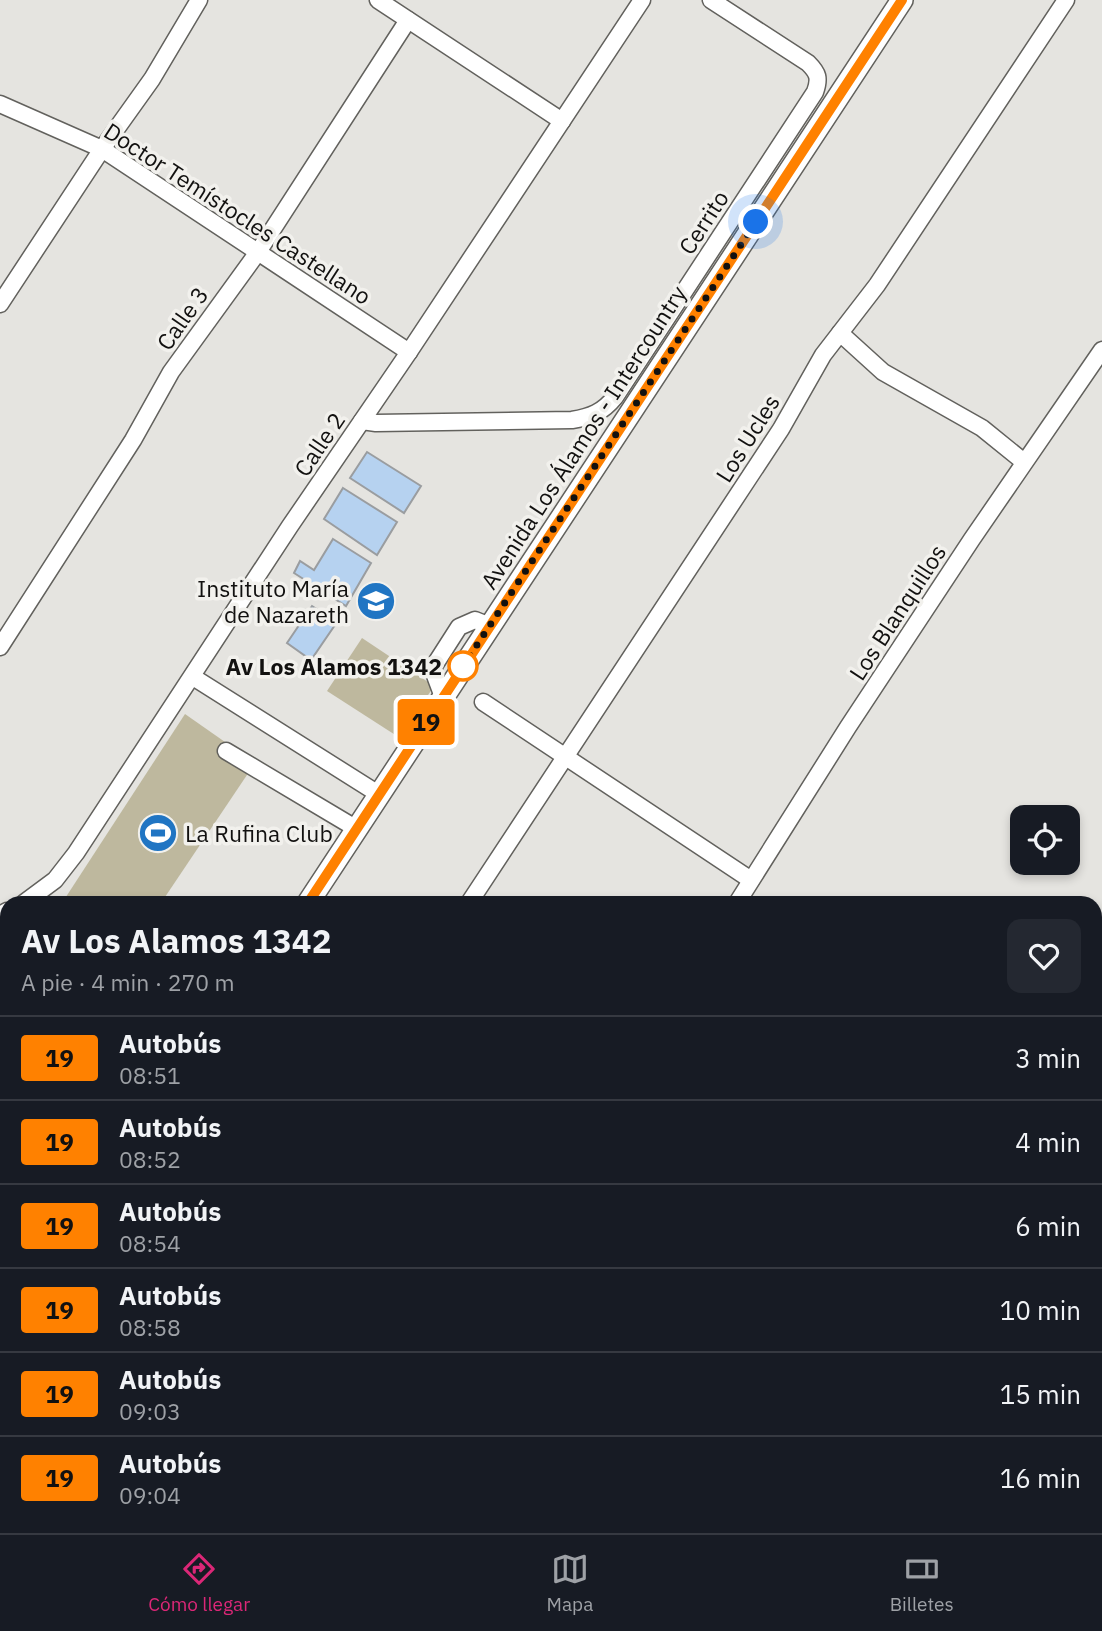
<!DOCTYPE html>
<html lang="es">
<meta charset="utf-8">
<style>
body{margin:0;font-family:"IBM Plex Sans",sans-serif;background:#242831;color:#f1f3f6;height:100vh;display:flex;flex-direction:column;font-size:26px;white-space:nowrap}
*{box-sizing:border-box;margin:0}
p{font-size:23px;color:#9ea1a6}
.icon{flex:none;width:38px;height:38px;fill:none;stroke:currentColor;stroke-width:2;stroke-linecap:round;stroke-linejoin:round}
.map{position:relative;flex:1;overflow:hidden}
.side{position:absolute;left:0px;top:896px;width:1102px;height:637px;display:flex;flex-direction:column;background:#171b24;border-radius:21px 21px 0 0;box-shadow:0 4px 10px #0003}
.side>*{flex:none}
.badge{padding:0 14px;border-radius:5px;font-size:24px;line-height:46px}
.tools{position:absolute;left:1010px;top:805px;display:grid;gap:14px}
.tools a{display:grid;place-items:center;width:70px;height:70px;border-radius:14px;background:#171b24;box-shadow:0 4px 10px #0003;font-size:35px}
.you{position:absolute;width:35px;height:35px;margin:-18px;border:5px solid #fff;border-radius:50%;background:#1a73e8;box-shadow:0 0 0 10px #1a73e833}
.map>.badge{position:absolute;translate:-50% -50%;box-shadow:0 0 0 4px #fff}
.round{display:grid;place-items:center;flex:none;width:74px;height:74px;border-radius:14px;background:#242831}
.overview{display:flex;align-items:center;justify-content:space-between;height:119px;padding:0 21px}
h1{font-size:33px;font-weight:700;line-height:52px}
ul{padding:0;list-style:none}
li{display:flex;align-items:center;gap:21px;height:84px;padding:0 21px;border-top:2px solid #363941}
li div{flex:1}
li b{display:block;font-size:26px}
li em{font-style:normal}
li .badge{min-width:77px;font-weight:700;text-align:center}
.tabs{display:flex;justify-content:space-around;align-items:center;height:98px;border-top:2px solid #363941;background:#171b24;font-size:19px;color:#9ea1a6}
.tabs a{display:grid;justify-items:center;gap:4px}
.tabs .on{color:#db2777}
.map>svg:first-child{display:block}
.green{fill:#beb89e}
.building{fill:#b6d2f0;stroke:#9a9da0;stroke-width:2}
.lines{fill:none;stroke-linecap:round;stroke-linejoin:round}
.minor-casing{stroke:#62615d;stroke-width:19}
.major-casing{stroke:#62615d;stroke-width:24}
.path{stroke:#878683;stroke-width:2.5;stroke-dasharray:5 3.5;stroke-linecap:butt}
.minor{stroke:#fff;stroke-width:16}
.major{stroke:#fff;stroke-width:21}
.line-casing{stroke:#fff;stroke-width:16}
.line{stroke:#ff8100;stroke-width:10}
.walk{stroke:#121110;stroke-width:7;stroke-dasharray:0 12.6}
.stop-dot{fill:#fff;stroke:#ff8100;stroke-width:3.5}
.labels{text-anchor:middle;dominant-baseline:central;stroke-width:7;stroke-linejoin:round;paint-order:stroke}
.street-label{font-size:23px;fill:#121110;stroke:#f2f1ed}
.poi-label{font-size:23px;fill:#121110;stroke:#f2f1ed;text-anchor:end}
.stop-label{font-size:23px;font-weight:bold;fill:#121110;stroke:#f2f1ed;text-anchor:end}
</style>
<div class="map">
<svg width="1102" height="1533" viewBox="0 0 1102 1533">
<rect width="100%" height="100%" fill="#e5e4e0"/>
<g class="green">
<polygon points="362,638 434,686 400,738 327,691"/>
<polygon points="185,714 255,763 161,903 62,903"/>
<polygon points="7,933 7,1313 0,1324 0,937"/>
</g>
<g class="building">
<polygon points="367,452 421,486 404,513 350,478"/>
<polygon points="343,488 397,522 377,555 324,519"/>
<polygon points="333,539 371,563 346,606 294,573 300,561 314,570"/>
<polygon points="312,606 337,622 311,660 287,643"/>
<polygon points="3,1203 7,1209 7,1280 0,1282 0,1204"/>
</g>
<g class="lines">
<g class="minor-casing">
<g id="minor">
<polyline points="378,0 562,121"/>
<polyline points="0,104 102,149 409,352"/>
<polyline points="0,304 102,149 152,79 199,0"/>
<polyline points="840,333 883,372 982,428 1024,462"/>
<path d="M 362,421 L 376,423 L 572,420 C 591,417 603,412 615,397 L 815,92 C 820,78 818,73 808,63 L 711,0"/>
<polyline points="0,647 133,440 171,372 258,252 408,20"/>
<polyline points="193,677 380,795"/>
<polyline points="443,697 434,673 434,666 459,627 475,620 490,626"/>
<polyline points="483,702 751,880"/>
<polyline points="226,751 357,829"/>
<polyline points="24,903 55,880 76,853 290,526 409,352 642,0"/>
<polyline points="469,903 781,429 823,355 877,285 1066,0"/>
<polyline points="737,903 848,727 972,539 1102,350"/>
<polyline points="0,915 7,911"/>
<polyline points="1096,942 1102,932"/>
<polyline points="1096,1119 1102,1125"/>
<polyline points="1096,1162 1102,1163"/>
<polyline points="1096,1186 1102,1185"/>
<polyline points="0,1324 7,1331"/>
<polyline points="1096,1387 1102,1390"/>
<polyline points="0,1468 7,1466"/>
<polyline points="0,1485 7,1481"/>
<polyline points="155,1526 168,1533"/>
<polyline points="801,1526 823,1533"/>
</g>
</g>
<g class="major-casing">
<g id="major">
<polyline points="308,903 902,0"/>
<polyline points="0,1362 7,1352"/>
<polyline points="0,1392 7,1394"/>
<polyline points="0,1436 7,1434"/>
<polyline points="377,1526 399,1533"/>
</g>
</g>
<polyline class="path" points="0,1146 7,1137"/>
<use href="#minor" class="minor"/>
<use href="#major" class="major"/>
</g>
<g class="lines">
<g class="line-casing">
<polyline id="line" points="308,903 902,0"/>
</g>
<use href="#line" class="line"/>
<polyline class="walk" points="463,666 756,222"/>
</g>
<defs>
<g id="school-disc" transform="scale(2.0125)"><circle r="9.5" fill="#2075c3" stroke="#f2f1ed"/><path d="M0-5L7-2L0 1L-7-2ZM-4 1L0 2.5L4 1V4Q0 6-4 4Z" fill="#fff"/></g>
<g id="stadium-disc" transform="scale(2.0125)"><circle r="9.5" fill="#2075c3" stroke="#f2f1ed"/><path d="M0-5a6.5 5 0 1 0 0 10a6.5 5 0 1 0 0-10ZM-3.5-1.8h7v3.6h-7Z" fill="#fff"/></g>
</defs>
<g fill-rule="evenodd">
<use href="#school-disc" x="376" y="601"/>
<use href="#stadium-disc" x="158" y="833"/>
</g>
<circle class="stop-dot" cx="463" cy="666" r="14"/>
<g class="labels">
<g class="street-label">
<text transform="translate(238 213) rotate(33)">Doctor Temístocles Castellano</text>
<text transform="translate(703 222) rotate(-57)">Cerrito</text>
<text transform="translate(182 318) rotate(-55)">Calle 3</text>
<text transform="translate(583 437) rotate(-57)">Avenida Los Álamos - Intercountry</text>
<text transform="translate(747 438) rotate(-58)">Los Ucles</text>
<text transform="translate(319 444) rotate(-56)">Calle 2</text>
<text transform="translate(897 612) rotate(-57)">Los Blanquillos</text>
</g>
<g class="poi-label">
<text x="349" y="588">Instituto María<tspan x="349" dy="26">de Nazareth</tspan></text>
<text x="185" y="833" text-anchor="start">La Rufina Club</text>
</g>
<g class="stop-label">
<text x="442" y="666">Av Los Alamos 1342</text>
</g>
</g>
</svg>
<div class="tools">
<a><svg class="icon" aria-label="locate" viewBox="0 0 24 24"><circle cx="12" cy="12" r="6"/><path d="M12 2v4M12 18v4M2 12h4M18 12h4"/></svg></a>
</div>
<div class="you" style="left:756px;top:222px"></div>
<b class="badge" style="left:426px;top:722px;background:#ff8100;color:#111">19</b>
<section class="side">
<div class="overview"><div><h1>Av Los Alamos 1342</h1><p>A pie · 4 min · 270 m</p></div><a class="round"><svg class="icon" aria-label="heart" viewBox="0 0 24 24"><path d="M12 20l-8-8c-3-5 5-10 8-4 3-6 11-1 8 4z"/></svg></a></div>
<ul>
<li><span class="badge" style="background:#ff8100;color:#111">19</span><div><b>Autobús</b><p>08:51</p></div><em>3 min</em></li>
<li><span class="badge" style="background:#ff8100;color:#111">19</span><div><b>Autobús</b><p>08:52</p></div><em>4 min</em></li>
<li><span class="badge" style="background:#ff8100;color:#111">19</span><div><b>Autobús</b><p>08:54</p></div><em>6 min</em></li>
<li><span class="badge" style="background:#ff8100;color:#111">19</span><div><b>Autobús</b><p>08:58</p></div><em>10 min</em></li>
<li><span class="badge" style="background:#ff8100;color:#111">19</span><div><b>Autobús</b><p>09:03</p></div><em>15 min</em></li>
<li><span class="badge" style="background:#ff8100;color:#111">19</span><div><b>Autobús</b><p>09:04</p></div><em>16 min</em></li>
</ul>
</section>
</div>
<nav class="tabs">
<a class="on"><svg class="icon" aria-label="directions" viewBox="0 0 24 24"><path d="M12 3l9 9-9 9-9-9zM9 14v-3h6M13 9l2 2-2 2"/></svg>Cómo llegar</a>
<a><svg class="icon" aria-label="map" viewBox="0 0 24 24"><path d="M3 6l6-2 6 2 6-2v14l-6 2-6-2-6 2zM9 4v14M15 6v14"/></svg>Mapa</a>
<a><svg class="icon" aria-label="tickets" viewBox="0 0 24 24"><path d="M3 7h18v10H3zM15 7v10"/></svg>Billetes</a>
</nav>
